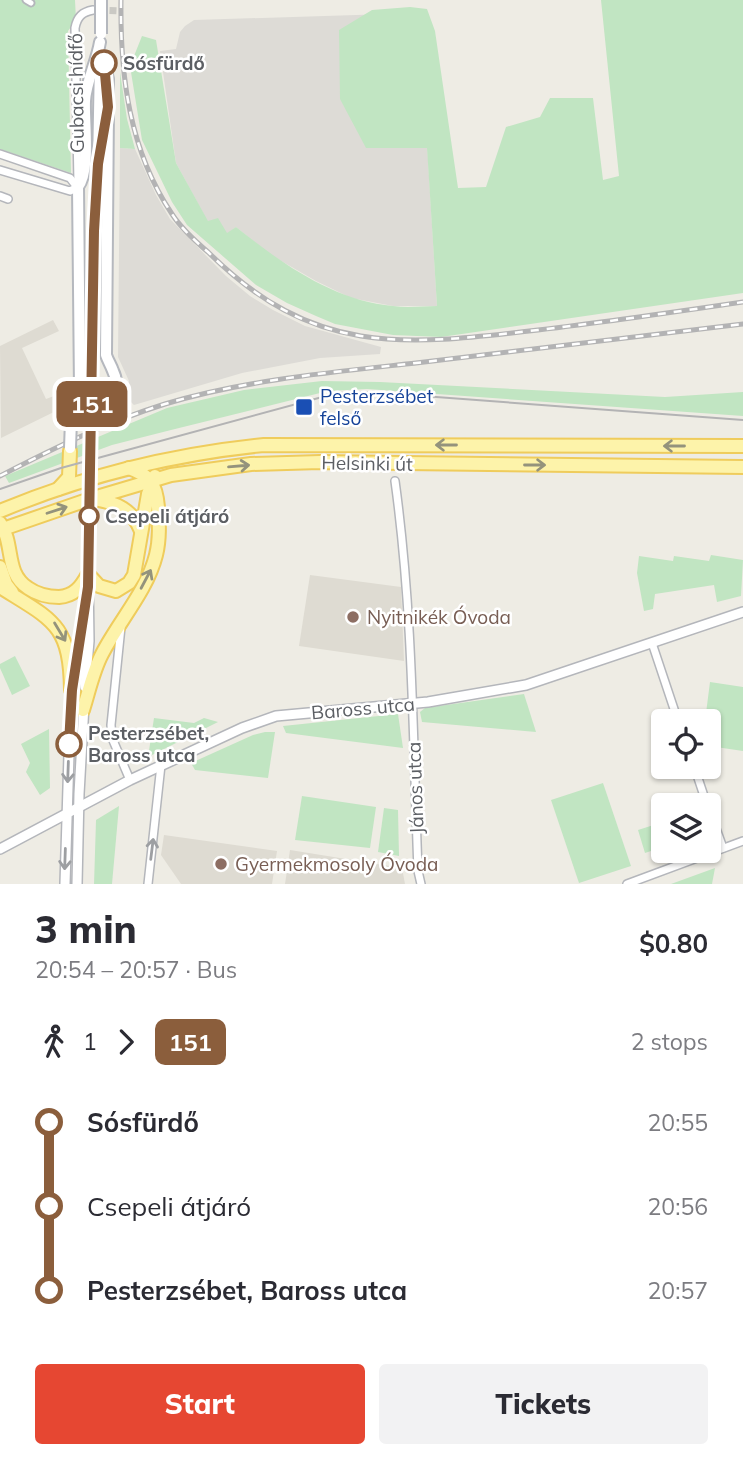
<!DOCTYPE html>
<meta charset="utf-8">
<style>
body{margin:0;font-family:Mulish,sans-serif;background:#f2f2f3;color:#2b2b33;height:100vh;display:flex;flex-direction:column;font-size:26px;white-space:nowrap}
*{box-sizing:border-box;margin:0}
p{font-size:23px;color:#7c7c81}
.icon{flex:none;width:38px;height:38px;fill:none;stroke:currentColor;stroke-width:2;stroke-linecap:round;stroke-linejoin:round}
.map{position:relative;height:884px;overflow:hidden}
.side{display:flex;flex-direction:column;background:#fff;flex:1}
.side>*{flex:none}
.badge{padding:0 14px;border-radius:10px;font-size:24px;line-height:46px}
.controls{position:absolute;left:651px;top:709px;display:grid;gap:14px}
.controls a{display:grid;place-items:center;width:70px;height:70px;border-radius:7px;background:#fff;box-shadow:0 2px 5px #0004;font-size:35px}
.map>.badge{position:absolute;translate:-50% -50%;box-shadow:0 0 0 4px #fff}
.legs{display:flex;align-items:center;gap:10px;height:77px;padding:0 35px;font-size:23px}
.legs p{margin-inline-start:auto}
.summary{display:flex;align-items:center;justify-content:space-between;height:119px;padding:0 35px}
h1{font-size:38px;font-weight:800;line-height:52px}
.cta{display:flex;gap:14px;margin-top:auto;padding:14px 35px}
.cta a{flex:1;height:80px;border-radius:7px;background:#e64732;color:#fff;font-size:28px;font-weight:800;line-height:80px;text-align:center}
.cta a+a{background:#f2f2f3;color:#2b2b33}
ul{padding:0 35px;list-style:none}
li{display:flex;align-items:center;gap:24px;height:84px;font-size:26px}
li i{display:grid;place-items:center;width:10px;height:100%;margin:0 9px;background:currentColor}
li i::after{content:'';width:18px;height:18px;margin:-9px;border:5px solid;border-radius:50%;background:#fff}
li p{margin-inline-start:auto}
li:first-child i{background:linear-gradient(#0000 50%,currentColor 0)}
li:last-child i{background:linear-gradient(currentColor 50%,#0000 0)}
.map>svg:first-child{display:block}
.industrial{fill:#dddbd6}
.education{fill:#dedbd2}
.green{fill:#c1e5c2}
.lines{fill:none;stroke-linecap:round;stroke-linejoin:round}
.minor-tunnel{stroke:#cac9c4;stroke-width:7;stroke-dasharray:7 3.5;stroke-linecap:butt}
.pedestrian-casing{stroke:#b4b6bb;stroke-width:9}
.minor-casing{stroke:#b4b6bb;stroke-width:10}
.tertiary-casing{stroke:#b4b6bb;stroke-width:12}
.secondary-casing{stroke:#b5b8be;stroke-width:14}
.primary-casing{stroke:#efcc5c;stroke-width:16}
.pedestrian{stroke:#fff;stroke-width:5}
.minor{stroke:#fff;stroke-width:7}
.tertiary{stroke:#fff;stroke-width:9}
.secondary{stroke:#fff;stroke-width:10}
.primary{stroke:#fdf3aa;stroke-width:12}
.tram{stroke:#b3b3b4;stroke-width:2}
.rail-casing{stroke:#b3b3b4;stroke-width:5}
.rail{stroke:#fff;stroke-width:2.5;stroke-dasharray:8;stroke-linecap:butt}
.secondary-bridge-casing{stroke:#b5b8be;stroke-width:14;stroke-linecap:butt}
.secondary-bridge{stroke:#fff;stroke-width:10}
.oneway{stroke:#94937c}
.oneway2{stroke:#9d9fa2}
.line-1-casing{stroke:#fff;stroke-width:16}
.line-1{stroke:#8b5e3c;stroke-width:10}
.stop-1-dot{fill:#fff;stroke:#8b5e3c;stroke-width:3.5}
.transit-dot{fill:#1a4fb4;stroke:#fff;stroke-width:2.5}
.education-dot{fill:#8d6e63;stroke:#fff;stroke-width:2.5}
.labels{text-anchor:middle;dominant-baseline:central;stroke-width:5;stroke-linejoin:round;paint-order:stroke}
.stop-label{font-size:19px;font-weight:bold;fill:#5c5f64;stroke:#fff;text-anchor:start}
.street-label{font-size:19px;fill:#5c5f64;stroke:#fff}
.transit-label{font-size:19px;fill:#164399;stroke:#fff;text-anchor:start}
.education-label{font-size:19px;fill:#785e54;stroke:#fff;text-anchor:start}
</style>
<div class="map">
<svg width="743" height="884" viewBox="0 0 743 884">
<rect width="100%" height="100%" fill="#eeece4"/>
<g class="industrial">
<polygon points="419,13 437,306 393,306 351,298 316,281 269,254 236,227 227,234 208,222 176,163 160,51 176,49 180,32 185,26 194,20"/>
<polygon points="120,148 135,149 156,195 170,219 226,276 250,296 273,310 305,326 381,347 380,354 320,358 242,373 134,405 125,396 129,381 118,357"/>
</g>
<g class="education">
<polygon points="53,320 59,331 22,348 46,399 54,396 60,409 1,438 0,346"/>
<polygon points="310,575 401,587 404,661 299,646"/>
<polygon points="164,835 277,851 272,884 181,884 161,855"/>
<polygon points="290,850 402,868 405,884 285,884"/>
</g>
<g class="green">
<polygon points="0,0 75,0 76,20 68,31 71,173 0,149"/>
<path d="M 601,0 L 743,0 L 743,293 L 441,337 L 393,335 L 335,324 L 316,316 L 287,303 L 256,285 L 187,225 L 172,202 L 142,140 L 130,66 L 142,36 L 156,40 L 176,163 L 208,221 L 218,218 L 227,233 L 236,227 C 281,263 334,301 393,306 C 408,308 423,306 437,306 L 427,148 L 366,148 L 340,99 L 339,30 L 372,10 L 410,7 L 427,9 L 435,31 L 458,188 L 486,187 L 506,127 L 540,117 L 550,98 L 593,98 L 603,180 L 619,176 Z"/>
<polygon points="120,72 127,119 135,149 120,148"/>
<polygon points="322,381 380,382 665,397 743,392 743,416 367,389 328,391 171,430 112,445 9,483 5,476 167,408 244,390"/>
<polygon points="711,555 743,560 741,596 717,602 714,585 655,594 653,609 644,611 637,573 639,556 673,561 674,556 709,561"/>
<polygon points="15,656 30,686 12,695 0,668 0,664"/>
<polygon points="710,682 743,687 743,751 709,746 709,721 705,721"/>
<polygon points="524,694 536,732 422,722 420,712 425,708"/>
<polygon points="398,714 403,748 286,733 283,726"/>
<polygon points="154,718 194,723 204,718 218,722 148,757"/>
<polygon points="49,729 50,788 40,795 26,772 30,763 21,744"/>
<polygon points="265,732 275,732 268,778 195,770 191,763 253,735"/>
<polygon points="603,783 631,866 579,883 551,800"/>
<polygon points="302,796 376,807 370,848 295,840"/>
<polygon points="119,806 112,884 94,884 96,820"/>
<polygon points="384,808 398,810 399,856 378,852"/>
<polygon points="663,822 663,847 645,853 638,830"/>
<polygon points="715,868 712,884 671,884"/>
</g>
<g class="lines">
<polyline class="minor-tunnel" points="99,10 123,11"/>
<g class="pedestrian-casing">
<polyline id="pedestrian" points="26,0 31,3"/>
</g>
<g class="minor-casing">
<g id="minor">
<polyline points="0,154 70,178 77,187"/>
<polyline points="0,170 70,191 78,187"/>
<path d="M 78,183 L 75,28 C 77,17 82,12 93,10"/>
<polyline points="0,196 8,199"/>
<path d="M 395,481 C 413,611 413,741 418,871 L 421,884"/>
<polyline points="121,627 111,725 112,738 130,780"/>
<polyline points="652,643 678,721"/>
<polyline points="694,766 707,805"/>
<polyline points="709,809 723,848"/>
<polyline points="148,884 161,765"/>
<polyline points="627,884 743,841"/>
</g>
</g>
<g class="tertiary-casing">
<g id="tertiary">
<polyline points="85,687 89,641 88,576"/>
<polyline points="0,849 130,780 242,728 276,716 428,702 526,685 743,612"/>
<polyline points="65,884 71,690 84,613"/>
<polyline points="77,884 79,794 84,705"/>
</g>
</g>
<g class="secondary-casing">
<g id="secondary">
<polyline points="104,62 108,79 107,112"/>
<polyline points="98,165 100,62"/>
<path d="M 84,400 C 100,399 124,393 113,371 C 111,365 108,361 106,355 L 108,107"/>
<path d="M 71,420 L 80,389 L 78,187 C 91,170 84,123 85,101 C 86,82 97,61 100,42"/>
<polyline points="88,574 89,526"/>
</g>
</g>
<g class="primary-casing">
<g id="primary">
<polyline points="58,489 69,477 70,451"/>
<path d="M 94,499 C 117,503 132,509 141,531"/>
<path d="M 0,511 C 84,476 174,454 264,445 L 743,446"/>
<path d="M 0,523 C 15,545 4,572 28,588 C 38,595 47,597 59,597 C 74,596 81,587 88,574 L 99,586 L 116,591 L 129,583 L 134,575 L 148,494 L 155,476"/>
<polyline points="0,530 90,499 171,475 251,464 320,462 743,467"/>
<polyline points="0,567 6,584 12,592"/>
<path d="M 0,587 C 52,620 70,623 71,690"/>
<path d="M 83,710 C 89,691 93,671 102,654 C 119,621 147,591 156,555 C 160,539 159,523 158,507 C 156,484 151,476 129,468"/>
</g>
</g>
<use href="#pedestrian" class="pedestrian"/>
<use href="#minor" class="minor"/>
<use href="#tertiary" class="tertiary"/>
<use href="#secondary" class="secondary"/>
<use href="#primary" class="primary"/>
<polyline class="tram" points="0,489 61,468 337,393 369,392 743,420"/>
<g class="rail-casing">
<g id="rail">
<path d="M 121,0 C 120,75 129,150 172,214 C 181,228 195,241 208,252 C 313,356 401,346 538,330 C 606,322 675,312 743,302"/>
<path d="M 0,476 C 54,448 107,422 165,404 C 244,380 334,372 416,363 C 525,350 634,337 743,324"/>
</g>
</g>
<use href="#rail" class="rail"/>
<g class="secondary-bridge-casing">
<g id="secondary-bridge">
<polyline points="101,34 101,0"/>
<polyline points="70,448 71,420"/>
<polyline points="89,526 94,231 98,165"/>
</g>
</g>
<use href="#secondary-bridge" class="secondary-bridge"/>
</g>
<defs><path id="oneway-shaft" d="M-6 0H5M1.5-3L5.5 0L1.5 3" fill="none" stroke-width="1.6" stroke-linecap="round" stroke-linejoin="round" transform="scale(1.75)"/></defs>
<g class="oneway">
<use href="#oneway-shaft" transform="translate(446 445) rotate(-180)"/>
<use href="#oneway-shaft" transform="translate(674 446) rotate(-180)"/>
<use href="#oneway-shaft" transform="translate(535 465)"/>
<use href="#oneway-shaft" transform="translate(239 466) rotate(-5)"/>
<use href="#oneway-shaft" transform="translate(57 510) rotate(-18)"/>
<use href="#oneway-shaft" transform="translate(146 579) rotate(-62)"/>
<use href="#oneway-shaft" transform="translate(60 632) rotate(59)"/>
</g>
<g class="oneway2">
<use href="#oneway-shaft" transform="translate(68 772) rotate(92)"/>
<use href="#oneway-shaft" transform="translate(152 849) rotate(-83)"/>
<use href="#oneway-shaft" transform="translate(65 859) rotate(92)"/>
</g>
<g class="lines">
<g class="line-1-casing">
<polyline id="line-1" points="69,744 72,690 88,587 94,231 98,164 108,107 104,63"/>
</g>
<use href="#line-1" class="line-1"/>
</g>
<g class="stop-1-dot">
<circle cx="104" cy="63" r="12"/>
<circle cx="89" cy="516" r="9"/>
<circle cx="69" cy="744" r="12"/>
</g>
<rect class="transit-dot" x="295" y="398" width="18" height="18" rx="3.5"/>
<g class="education-dot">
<circle cx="353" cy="617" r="7"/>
<circle cx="221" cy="864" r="7"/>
</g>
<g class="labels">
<g class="stop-label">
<text x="123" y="63">Sósfürdő</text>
<text x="105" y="516">Csepeli átjáró</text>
<text x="88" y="733">Pesterzsébet,<tspan x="88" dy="22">Baross utca</tspan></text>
</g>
<g class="street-label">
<text transform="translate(76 93) rotate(-91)">Gubacsi hídfő</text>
<text transform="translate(367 463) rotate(1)">Helsinki út</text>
<text transform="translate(363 708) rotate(-5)">Baross utca</text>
<text transform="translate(415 788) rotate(-92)">János utca</text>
</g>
<g class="transit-label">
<text x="320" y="396">Pesterzsébet<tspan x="320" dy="22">felső</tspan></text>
</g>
<g class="education-label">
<text x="367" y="617">Nyitnikék Óvoda</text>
<text x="235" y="864">Gyermekmosoly Óvoda</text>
</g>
</g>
</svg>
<div class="controls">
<a><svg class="icon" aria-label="locate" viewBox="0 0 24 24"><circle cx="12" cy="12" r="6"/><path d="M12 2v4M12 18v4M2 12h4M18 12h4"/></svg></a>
<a><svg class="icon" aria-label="layers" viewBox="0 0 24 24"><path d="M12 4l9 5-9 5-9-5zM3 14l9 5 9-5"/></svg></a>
</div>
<b class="badge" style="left:92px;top:404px;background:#8b5e3c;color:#fff">151</b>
</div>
<section class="side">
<div class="summary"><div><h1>3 min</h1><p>20:54 – 20:57 · Bus</p></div><b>$0.80</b></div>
<div class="legs"><svg class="icon" aria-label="walk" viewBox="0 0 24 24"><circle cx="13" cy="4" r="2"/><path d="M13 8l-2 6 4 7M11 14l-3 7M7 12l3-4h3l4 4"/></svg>1<svg class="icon" aria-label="forward" viewBox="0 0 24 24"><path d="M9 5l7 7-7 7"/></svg><b class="badge" style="background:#8b5e3c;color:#fff">151</b><p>2 stops</p></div>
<ul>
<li><i style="color:#8b5e3c"></i><b>Sósfürdő</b><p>20:55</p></li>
<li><i style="color:#8b5e3c"></i><span>Csepeli átjáró</span><p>20:56</p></li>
<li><i style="color:#8b5e3c"></i><b>Pesterzsébet, Baross utca</b><p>20:57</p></li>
</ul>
<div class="cta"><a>Start</a><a>Tickets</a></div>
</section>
